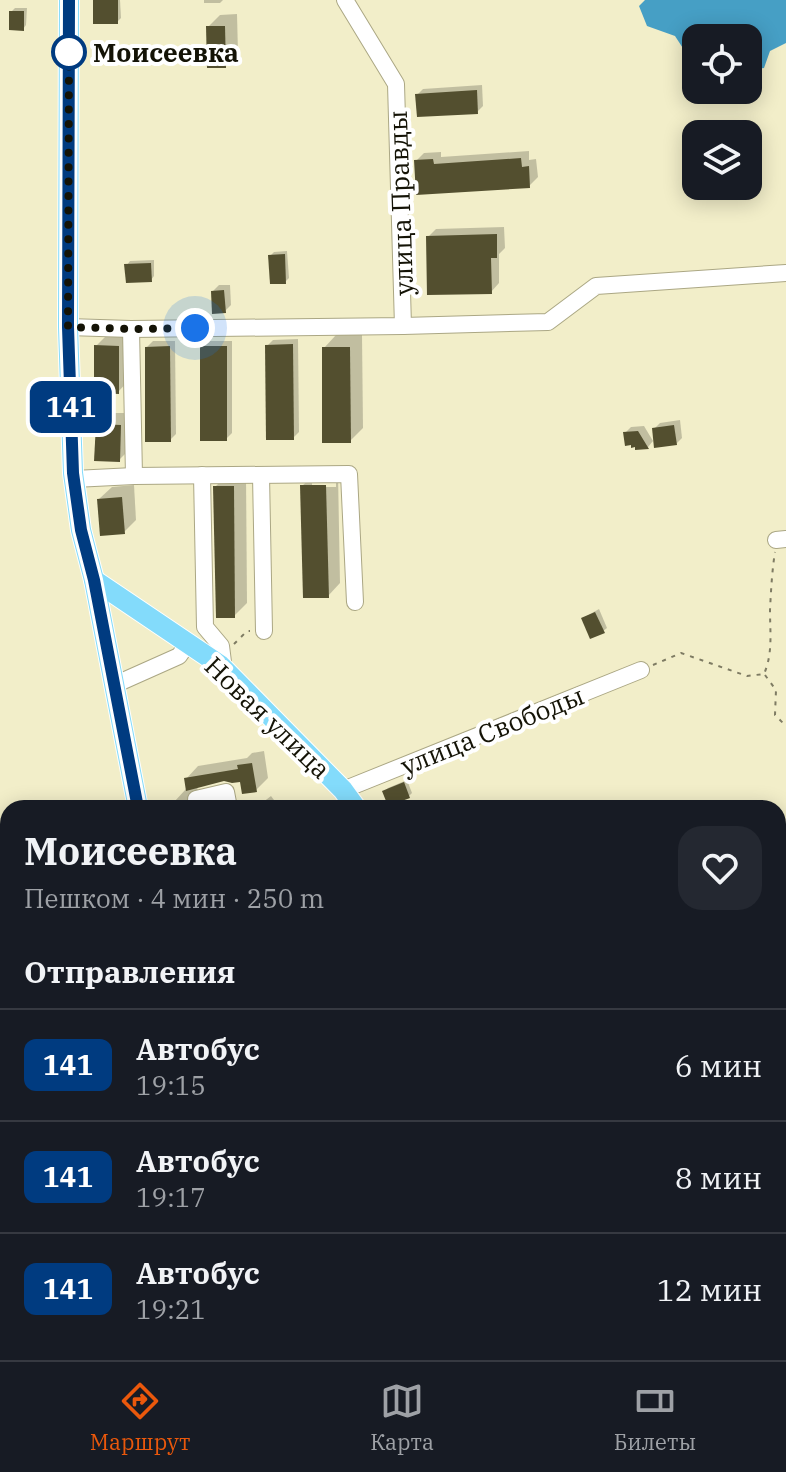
<!DOCTYPE html>
<html lang="ru">
<meta charset="utf-8">
<style>
body{margin:0;font-family:"IBM Plex Serif",serif;background:#242831;color:#f1f3f6;height:100vh;display:flex;flex-direction:column;font-size:30px;white-space:nowrap}
*{box-sizing:border-box;margin:0}
p{font-size:26px;color:#9ea1a6}
.icon{flex:none;width:44px;height:44px;fill:none;stroke:currentColor;stroke-width:2;stroke-linecap:round;stroke-linejoin:round}
.map{position:relative;flex:1;overflow:hidden}
.drawer{position:absolute;left:0px;top:800px;width:786px;height:560px;display:flex;flex-direction:column;background:#171b24;border-radius:24px 24px 0 0;box-shadow:0 4px 20px #0003}
.drawer>*{flex:none}
.badge{padding:0 16px;border-radius:12px;font-size:28px;line-height:52px}
.fabs{position:absolute;left:682px;top:24px;display:grid;gap:16px}
.fabs a{display:grid;place-items:center;width:80px;height:80px;border-radius:16px;background:#171b24;box-shadow:0 4px 20px #0003;font-size:40px}
.you{position:absolute;width:40px;height:40px;margin:-20px;border:6px solid #fff;border-radius:50%;background:#1a73e8;box-shadow:0 0 0 12px #1a73e833}
.map>.badge{position:absolute;translate:-50% -50%;box-shadow:0 0 0 4px #fff}
h2{padding:0 24px;font-size:30px;line-height:72px}
.round{display:grid;place-items:center;flex:none;width:84px;height:84px;border-radius:24px;background:#242831}
.summary{display:flex;align-items:center;justify-content:space-between;height:136px;padding:0 24px}
h1{font-size:38px;font-weight:800;line-height:60px}
ul{padding:0;list-style:none}
li{display:flex;align-items:center;gap:24px;height:112px;padding:0 24px;border-top:2px solid #363941}
li div{flex:1}
li b{display:block;font-size:30px}
li em{font-style:normal}
li .badge{min-width:88px;font-weight:700;text-align:center}
.dock{display:flex;justify-content:space-around;align-items:center;height:112px;border-top:2px solid #363941;background:#171b24;font-size:22px;color:#9ea1a6}
.dock a{display:grid;justify-items:center;gap:4px}
.dock .active{color:#ea580c}
.map>svg:first-child{display:block}
.water{fill:#469fc5}
.shadow{fill:#0003;fill-rule:evenodd}
.building{fill:#534f2f}
.lines{fill:none;stroke-linecap:round;stroke-linejoin:round}
.minor-casing{stroke:#aba784;stroke-width:18}
.major-casing{stroke:#fff;stroke-width:22}
.path{stroke:#7e7b63;stroke-width:2;stroke-dasharray:4 6;stroke-linecap:butt}
.minor{stroke:#fff;stroke-width:16}
.major{stroke:#83dbfb;stroke-width:20}
.rail{stroke:#383625;stroke-width:3;stroke-dasharray:14 14;stroke-linecap:butt}
.line-casing{stroke:#fff;stroke-width:18}
.line{stroke:#003b80;stroke-width:12}
.walk{stroke:#141306;stroke-width:8;stroke-dasharray:0 14.4}
.stop-dot{fill:#fff;stroke:#003b80;stroke-width:4}
.labels{text-anchor:middle;dominant-baseline:central;stroke-width:8;stroke-linejoin:round;paint-order:stroke}
.stop-label{font-size:26px;font-weight:bold;fill:#141306;stroke:#fff;text-anchor:start}
.street-label{font-size:26px;fill:#141306;stroke:#fff}
</style>
<div class="map">
<svg width="786" height="1360" viewBox="0 0 786 1360">
<rect width="100%" height="100%" fill="#f2eec9"/>
<polygon class="water" points="645,0 786,0 786,43 770,51 764,68 748,70 748,38 696,38 696,60 690,59 675,36 647,26 639,6"/>
<g class="shadow">
<polygon points="95,0 120,0 121,18 117,22"/>
<polygon points="204,0 223,0 220,3 204,3"/>
<polygon points="15,8 27,8 26,25 23,29 11,12"/>
<polygon points="237,14 238,53 225,66 208,27 220,15"/>
<polygon points="482,85 483,106 477,112 417,95 423,89"/>
<polygon points="529,151 529,160 536,159 538,177 529,186 416,161 424,153 441,152 441,157"/>
<polygon points="504,227 505,248 499,254 499,283 491,292 428,237 436,229"/>
<polygon points="287,251 289,278 285,282 270,256 274,252"/>
<polygon points="154,260 154,276 151,280 127,265 130,261"/>
<polygon points="219,285 230,285 231,305 225,311 213,291"/>
<polygon points="108,334 131,334 130,379 118,392 96,346"/>
<polygon points="336,335 362,335 363,428 350,441 324,348"/>
<polygon points="298,339 299,432 293,438 267,346 273,340"/>
<polygon points="153,341 175,341 176,434 170,440 147,347"/>
<polygon points="208,341 232,341 232,433 226,439 202,347"/>
<polygon points="110,413 133,413 132,447 119,460 98,425"/>
<polygon points="680,420 682,438 676,444 654,429 660,423"/>
<polygon points="644,426 653,441 648,447 637,448 625,433 631,427"/>
<path d="M 338,473 L 340,583 L 328,596 L 302,486 L 315,474 ZM 312,483 L 336,483 L 336,487 L 312,487 Z"/>
<polygon points="228,474 246,474 247,603 234,616 215,487"/>
<polygon points="134,485 136,520 124,532 99,499 112,487"/>
<polygon points="599,609 607,628 603,631 583,618"/>
<polygon points="264,751 268,778 256,790 242,780 224,779 197,786 201,808 175,808 174,802 186,789 186,779 198,766 247,758 252,753"/>
<polygon points="407,780 412,793 409,796 385,791 388,788"/>
<polygon points="271,796 280,808 256,808 258,806"/>
<polygon points="0,1106 8,1118 8,1153 0,1158"/>
<polygon points="778,1202 786,1209 786,1246 778,1239"/>
<polygon points="0,1281 8,1295 8,1345 3,1347 0,1342"/>
<polygon points="785,1320 786,1321 786,1350 778,1343 778,1328"/>
<polygon points="185,1352 201,1352 190,1360"/>
<polygon points="240,1352 260,1352 263,1357 260,1360 244,1360"/>
<polygon points="538,1352 575,1352 582,1360 530,1360"/>
</g>
<g class="building">
<rect x="93" y="0" width="25" height="24"/>
<polygon points="9,11 24,11 24,31 9,30"/>
<polygon points="206,26 225,26 226,68 207,68"/>
<polygon points="477,90 478,114 417,117 415,94"/>
<polygon points="521,158 522,167 529,166 530,188 416,195 414,160 433,159 434,164"/>
<polygon points="497,234 497,258 491,258 492,294 427,295 426,236"/>
<polygon points="285,254 286,284 270,284 268,255"/>
<polygon points="151,263 152,282 126,283 124,264"/>
<polygon points="224,290 226,313 212,314 211,291"/>
<polygon points="293,344 294,440 266,440 265,345"/>
<polygon points="94,345 119,346 119,394 94,393"/>
<polygon points="170,346 171,442 145,442 145,347"/>
<rect x="200" y="346" width="27" height="95"/>
<polygon points="322,347 350,347 351,443 322,443"/>
<polygon points="96,424 121,425 120,462 94,461"/>
<polygon points="674,425 677,445 654,448 652,428"/>
<polygon points="638,431 649,449 635,450 635,447 631,448 631,445 625,446 623,432"/>
<polygon points="300,485 326,485 329,598 303,598"/>
<polygon points="213,486 234,486 235,618 216,618"/>
<polygon points="122,497 125,534 100,536 97,499"/>
<polygon points="595,612 605,633 590,639 581,618"/>
<polygon points="252,763 257,792 242,794 240,782 232,783 224,781 186,791 184,778 238,769 237,765"/>
<polygon points="404,782 410,798 388,806 382,791"/>
</g>
<g class="lines">
<g class="minor-casing">
<g id="minor">
<polyline points="403,326 548,322 596,286 786,273"/>
<polyline points="68,327 131,329 403,326 396,84 345,0"/>
<polyline points="131,329 134,476"/>
<polyline points="202,475 205,627 221,646 223,662 220,665"/>
<polyline points="261,475 264,631"/>
<polyline points="74,479 134,476 349,474 355,602"/>
<polyline points="776,540 786,539"/>
<polyline points="114,685 179,656 188,643"/>
<polyline points="343,790 641,670"/>
<polyline points="197,808 196,799 226,792 229,808"/>
<polyline points="0,1098 8,1110"/>
<polyline points="778,1145 786,1135"/>
<polyline points="778,1195 786,1202"/>
<polyline points="503,1352 511,1360"/>
<polyline points="579,1352 589,1360"/>
</g>
</g>
<g class="major-casing">
<g id="major">
<polyline points="69,0 68,327 73,473 81,530 94,580 138,808"/>
<polyline points="94,580 220,665 343,790 356,808"/>
<polyline points="778,1290 786,1297"/>
<polyline points="279,1352 285,1360"/>
</g>
</g>
<g class="path">
<polyline points="234,644 247,631 250,631"/>
<path d="M 653,665 L 681,653 L 747,676 L 764,674 C 773,653 770,633 770,610 C 771,590 772,571 775,552"/>
<polyline points="765,675 776,690 775,715 786,726"/>
<polyline points="778,1314 786,1322"/>
<polyline points="419,1352 433,1360"/>
<polyline points="209,1360 212,1352"/>
<polyline points="624,1360 629,1352"/>
</g>
<use href="#minor" class="minor"/>
<use href="#major" class="major"/>
<g class="rail">
<polyline points="0,951 8,962"/>
<polyline points="386,1352 398,1360"/>
</g>
</g>
<g class="lines">
<g class="line-casing">
<polyline id="line" points="69,0 68,327 73,473 81,530 94,580 138,808"/>
</g>
<use href="#line" class="line"/>
<polyline class="walk" points="69,52 68,327 131,329 195,328"/>
</g>
<circle class="stop-dot" cx="69" cy="52" r="16"/>
<g class="labels">
<g class="stop-label">
<text x="93" y="52">Моисеевка</text>
</g>
<g class="street-label">
<text transform="translate(400 203) rotate(-92)">улица Правды</text>
<text transform="translate(268 717) rotate(44)">Новая улица</text>
<text transform="translate(492 730) rotate(-22)">улица Свободы</text>
</g>
</g>
</svg>
<div class="fabs">
<a><svg class="icon" aria-label="locate" viewBox="0 0 24 24"><circle cx="12" cy="12" r="6"/><path d="M12 2v4M12 18v4M2 12h4M18 12h4"/></svg></a>
<a><svg class="icon" aria-label="layers" viewBox="0 0 24 24"><path d="M12 4l9 5-9 5-9-5zM3 14l9 5 9-5"/></svg></a>
</div>
<div class="you" style="left:195px;top:328px"></div>
<b class="badge" style="left:71px;top:407px;background:#003b80;color:#fff">141</b>
<section class="drawer">
<div class="summary"><div><h1>Моисеевка</h1><p>Пешком · 4 мин · 250 m</p></div><a class="round"><svg class="icon" aria-label="heart" viewBox="0 0 24 24"><path d="M12 20l-8-8c-3-5 5-10 8-4 3-6 11-1 8 4z"/></svg></a></div>
<h2>Отправления</h2>
<ul>
<li><span class="badge" style="background:#003b80;color:#fff">141</span><div><b>Автобус</b><p>19:15</p></div><em>6 мин</em></li>
<li><span class="badge" style="background:#003b80;color:#fff">141</span><div><b>Автобус</b><p>19:17</p></div><em>8 мин</em></li>
<li><span class="badge" style="background:#003b80;color:#fff">141</span><div><b>Автобус</b><p>19:21</p></div><em>12 мин</em></li>
</ul>
</section>
</div>
<nav class="dock">
<a class="active"><svg class="icon" aria-label="directions" viewBox="0 0 24 24"><path d="M12 3l9 9-9 9-9-9zM9 14v-3h6M13 9l2 2-2 2"/></svg>Маршрут</a>
<a><svg class="icon" aria-label="map" viewBox="0 0 24 24"><path d="M3 6l6-2 6 2 6-2v14l-6 2-6-2-6 2zM9 4v14M15 6v14"/></svg>Карта</a>
<a><svg class="icon" aria-label="tickets" viewBox="0 0 24 24"><path d="M3 7h18v10H3zM15 7v10"/></svg>Билеты</a>
</nav>
